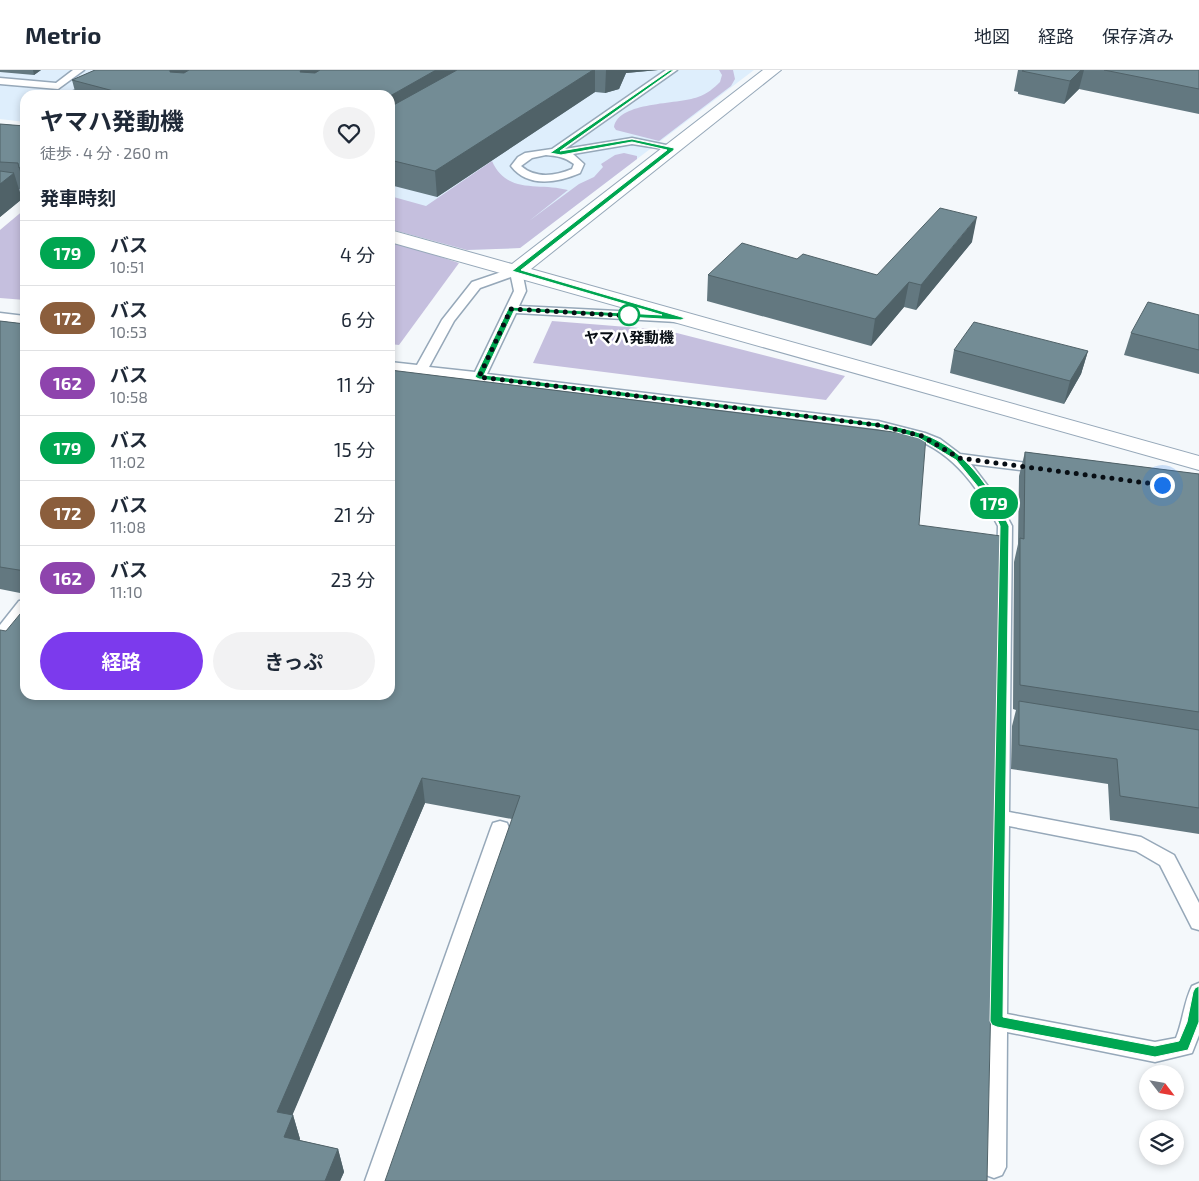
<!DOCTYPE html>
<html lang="ja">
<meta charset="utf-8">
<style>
body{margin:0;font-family:"Exo 2","Noto Sans JP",sans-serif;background:#f2f2f3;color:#1f2937;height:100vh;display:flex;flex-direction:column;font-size:19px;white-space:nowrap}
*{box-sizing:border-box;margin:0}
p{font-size:16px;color:#747a83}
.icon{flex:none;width:28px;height:28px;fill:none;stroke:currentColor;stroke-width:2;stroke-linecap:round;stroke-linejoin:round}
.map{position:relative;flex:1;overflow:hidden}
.details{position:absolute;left:20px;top:20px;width:375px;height:610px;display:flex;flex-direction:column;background:#fff;border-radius:15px;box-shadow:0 2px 8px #0003}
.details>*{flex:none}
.badge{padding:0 10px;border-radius:16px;font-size:18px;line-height:32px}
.needle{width:32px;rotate:121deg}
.fabs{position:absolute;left:1139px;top:995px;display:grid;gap:10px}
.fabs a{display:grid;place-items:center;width:45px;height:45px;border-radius:50%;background:#fff;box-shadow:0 2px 8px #0003;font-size:25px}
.you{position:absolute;width:25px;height:25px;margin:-12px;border:4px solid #fff;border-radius:50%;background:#1a73e8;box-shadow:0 0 0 8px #1a73e833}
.map>.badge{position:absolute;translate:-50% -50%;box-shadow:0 0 0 2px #fff}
h2{padding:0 20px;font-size:19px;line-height:45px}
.round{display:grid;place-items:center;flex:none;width:52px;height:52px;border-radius:26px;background:#f2f2f3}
.headline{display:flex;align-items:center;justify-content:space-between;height:85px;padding:0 20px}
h1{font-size:24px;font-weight:700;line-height:38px}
.primary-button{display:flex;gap:10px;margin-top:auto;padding:10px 20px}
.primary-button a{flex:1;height:58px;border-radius:30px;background:#7c3aed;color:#fff;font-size:20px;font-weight:700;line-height:58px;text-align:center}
.primary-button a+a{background:#f2f2f3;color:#1f2937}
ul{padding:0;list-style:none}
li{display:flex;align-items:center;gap:15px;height:65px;padding:0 20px;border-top:1px solid #e0e1e3}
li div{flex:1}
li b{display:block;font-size:19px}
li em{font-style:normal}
li .badge{min-width:55px;font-weight:700;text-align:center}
header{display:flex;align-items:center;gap:30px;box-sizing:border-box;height:70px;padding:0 25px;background:#fff;border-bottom:1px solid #e0e1e3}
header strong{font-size:24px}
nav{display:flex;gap:28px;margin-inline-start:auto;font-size:18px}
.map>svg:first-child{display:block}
.built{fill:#deeefc}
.green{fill:#c5bfde}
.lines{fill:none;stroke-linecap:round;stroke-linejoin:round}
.service-casing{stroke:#96a8b9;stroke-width:3}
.tertiary-casing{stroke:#96a8b9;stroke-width:2}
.service{fill:#fff;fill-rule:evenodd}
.tertiary{fill:#fff;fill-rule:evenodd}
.wall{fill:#637880}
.shaded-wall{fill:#506268}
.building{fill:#738c95;stroke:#506268}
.line{fill:#00a651;stroke:#fff}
.walk{stroke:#080e14;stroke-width:5;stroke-dasharray:0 9}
.stop-dot{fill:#fff;stroke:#00a651;stroke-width:2.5}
.labels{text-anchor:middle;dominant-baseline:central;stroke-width:5;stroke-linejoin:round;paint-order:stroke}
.far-stop-label{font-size:15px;font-weight:bold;fill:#080e14;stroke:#fff}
</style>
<header>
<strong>Metrio</strong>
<nav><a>地図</a><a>経路</a><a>保存済み</a></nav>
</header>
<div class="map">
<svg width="1199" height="1111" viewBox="0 0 1199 1111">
<rect width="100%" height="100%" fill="#f4f8fb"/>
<polygon class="built" points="0,0 754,0 520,178 467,180 390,159 390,25 25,25 25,52 0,49"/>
<g class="green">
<path d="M 719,0 L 733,0 L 735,9 L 731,16 L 659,71 L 616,60 L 614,57 C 619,31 677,35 698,27 C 707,24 714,18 720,12 L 722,5 Z"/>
<path d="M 624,83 L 637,86 L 637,89 L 520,178 L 467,180 L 390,159 L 390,126 L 426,136 L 492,91 C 507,125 539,112 568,120 L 529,151 L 579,114 L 594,107 L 603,97 L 601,94 L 615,85 Z"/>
<polygon points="25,139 25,230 0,228 0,160"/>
<polygon points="390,170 459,193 399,275 390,274"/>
<polygon points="552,251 665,260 845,306 826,330 533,293"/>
</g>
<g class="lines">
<g class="service-casing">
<g id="service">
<polygon points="73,0 84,0 58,19 0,14 0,8 56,13"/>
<polygon points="118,0 130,0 78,25 65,25"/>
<path d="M 666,0 L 677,0 L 565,79 L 632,68 L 676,77 L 676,81 L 632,74 L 573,84 L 584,94 L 580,103 C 557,113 528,118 511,96 L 518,87 L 525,83 L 552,79 ZM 546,85 C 557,86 565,87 574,94 L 572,99 C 555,106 536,109 521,96 L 532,88 Z"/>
<polygon points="0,119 25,121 25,127 0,125"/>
<path d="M 516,197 L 522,201 L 526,221 L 519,236 L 677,244 L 683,248 L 677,252 L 516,243 L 487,304 L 878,351 L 925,363 L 940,369 L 960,384 L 1049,396 L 1051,399 L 1049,402 L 1044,403 L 971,394 L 997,428 L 1012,456 L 1009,742 L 1141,767 L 1174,785 L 1199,833 L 1199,860 L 1192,858 L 1160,795 L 1136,781 L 1009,756 L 1007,944 L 1155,972 L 1176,968 C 1183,951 1184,932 1192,916 L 1199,913 L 1199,965 L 1192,983 L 1155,992 L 1007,962 L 1006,1097 L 1002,1105 L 994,1108 L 986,1105 L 982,1097 L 998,456 C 979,419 955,384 915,369 C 903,364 890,362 877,359 L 390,300 L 390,292 L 417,295 L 442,250 L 472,212 ZM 511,207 L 514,221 L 475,302 L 429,297 L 454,251 L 480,218 Z"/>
<polygon points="0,243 25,246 25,254 0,251"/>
<polygon points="25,530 25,546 6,570 0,572 0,555 19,531"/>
<polygon points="500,751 507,753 509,758 389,1111 365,1111 491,758 493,753"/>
</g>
</g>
<g class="tertiary-casing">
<polygon id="tertiary" points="763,0 781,0 531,199 1199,386 1199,400 390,172 390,160 512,194"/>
</g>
<use href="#service" class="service"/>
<use href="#tertiary" class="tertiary"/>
</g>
<g class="wall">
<polygon points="0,0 41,0 34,5 0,2"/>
<polygon points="95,0 658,0 626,3 619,19 605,23 595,22 437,127 390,115 390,25 76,25 72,10"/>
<polygon points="1018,0 1199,0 1199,44 1079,19 1064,34 1018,24 1018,22 1014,21"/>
<polygon points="0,54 25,56 25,119 19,119 22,129 0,147"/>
<polygon points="972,172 916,240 904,237 871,276 707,231 708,205 797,189 877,205"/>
<polygon points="1199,245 1199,304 1124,285 1131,263"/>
<polygon points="0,251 25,254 25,524 0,519"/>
<polygon points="954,280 1088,281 1081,304 1064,334 950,303"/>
<polygon points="926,366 512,749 425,733 292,1045 293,1045 300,1069 299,1070 338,1079 344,1102 340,1111 0,1111 6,561"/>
<polygon points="1025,382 1199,404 1199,764 1110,750 1108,714 1011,699 1012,656 1016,640 1013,639 1014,492 1018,474 1019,406"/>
</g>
<g class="shaded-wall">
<polygon points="33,0 41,0 34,5"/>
<polygon points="170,0 221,0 175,23 170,2"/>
<polygon points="301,0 346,0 304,23 300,2"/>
<polygon points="436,0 479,0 390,52 390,26"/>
<polygon points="593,0 595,0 595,22 437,127 435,101"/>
<polygon points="606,0 658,0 626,3 619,19 605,23"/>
<polygon points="1081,0 1084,0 1079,19 1064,34 1070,11"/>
<polygon points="21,97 25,109 25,118 19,98"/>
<polygon points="14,103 22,129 0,147 0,114"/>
<polygon points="977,147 972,172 916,240 921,215"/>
<polygon points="909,212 904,237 871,276 875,249"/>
<polygon points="1088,281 1081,304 1064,334 1070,311"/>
<polygon points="422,708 425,733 284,1065 277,1042"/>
<polygon points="293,1045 300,1069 291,1090 284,1067"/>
<polygon points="338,1079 344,1102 340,1111 325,1111"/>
</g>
<g class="building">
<polygon points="95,0 170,0 170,2 184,3 189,0 301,0 300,2 315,3 320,0 436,0 390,26 390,25 122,25 125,24 72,10"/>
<polygon points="457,0 593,0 435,101 390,90 390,37"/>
<polygon points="1024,0 1081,0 1070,11 1022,1"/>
<polygon points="1104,0 1199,0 1199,19"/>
<polygon points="0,54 25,56 25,97 21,97 19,98 18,93 0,92"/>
<polygon points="0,101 14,103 0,114"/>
<polygon points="940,138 977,147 921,215 909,212 875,249 708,205 742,173 797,189 803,184 877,205"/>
<polygon points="1148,232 1199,245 1199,280 1131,263"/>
<polygon points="0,251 25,254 25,501 0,497"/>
<polygon points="974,252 1088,281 1070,311 954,280"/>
<polygon points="390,300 926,366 919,455 1001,466 987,1111 385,1111 520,726 422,708 277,1042 293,1045 284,1067 338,1079 325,1111 0,1111 0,560 6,561 25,538 25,625 390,625"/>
<polygon points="1025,382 1199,404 1199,642 1020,615 1020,468 1024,469"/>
<polygon points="1019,631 1199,660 1199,738 1120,726 1117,689 1019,675"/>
</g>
<path class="line" d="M 670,0 L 674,0 L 560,81 L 632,69 L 674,78 L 674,80 L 521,200 L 685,248 L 681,250 L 514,241 L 484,305 L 878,353 C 893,356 908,359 923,364 C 965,379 991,418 1009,456 L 1003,947 L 1155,976 L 1179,971 L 1187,952 L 1193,922 L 1195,918 L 1199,916 L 1199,952 L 1188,980 L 1155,987 L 997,957 L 992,955 L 990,951 L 1000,456 L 988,429 L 956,390 L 919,368 L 878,357 L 479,309 L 475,307 L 509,237 L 662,245 L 512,201 L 667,80 L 632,72 L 561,85 L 550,83 Z"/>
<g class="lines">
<polyline class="walk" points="629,245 633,246 511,239 479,307 878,355 922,366 959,388 1162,415"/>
</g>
<circle class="stop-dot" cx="629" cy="245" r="10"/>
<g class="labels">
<g class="far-stop-label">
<text x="629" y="267">ヤマハ発動機</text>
</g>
</g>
</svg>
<div class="fabs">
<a><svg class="needle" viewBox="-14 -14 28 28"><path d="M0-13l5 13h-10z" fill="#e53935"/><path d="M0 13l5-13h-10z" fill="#747a83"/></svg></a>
<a><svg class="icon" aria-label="layers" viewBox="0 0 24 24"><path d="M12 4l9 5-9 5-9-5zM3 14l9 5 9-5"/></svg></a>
</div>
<div class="you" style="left:1162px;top:415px"></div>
<b class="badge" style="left:994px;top:433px;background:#00a651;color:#fff">179</b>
<section class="details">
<div class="headline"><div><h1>ヤマハ発動機</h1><p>徒歩 · 4 分 · 260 m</p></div><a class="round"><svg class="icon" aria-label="heart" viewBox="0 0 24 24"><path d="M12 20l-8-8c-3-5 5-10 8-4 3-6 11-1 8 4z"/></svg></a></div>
<h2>発車時刻</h2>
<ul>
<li><span class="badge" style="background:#00a651;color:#fff">179</span><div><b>バス</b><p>10:51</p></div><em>4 分</em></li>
<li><span class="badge" style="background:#8b5e3c;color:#fff">172</span><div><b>バス</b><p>10:53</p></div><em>6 分</em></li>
<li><span class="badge" style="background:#8e44ad;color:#fff">162</span><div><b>バス</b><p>10:58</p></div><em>11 分</em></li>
<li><span class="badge" style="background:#00a651;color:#fff">179</span><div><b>バス</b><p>11:02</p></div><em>15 分</em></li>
<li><span class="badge" style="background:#8b5e3c;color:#fff">172</span><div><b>バス</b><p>11:08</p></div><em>21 分</em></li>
<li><span class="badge" style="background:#8e44ad;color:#fff">162</span><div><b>バス</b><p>11:10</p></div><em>23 分</em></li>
</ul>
<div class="primary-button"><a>経路</a><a>きっぷ</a></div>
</section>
</div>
